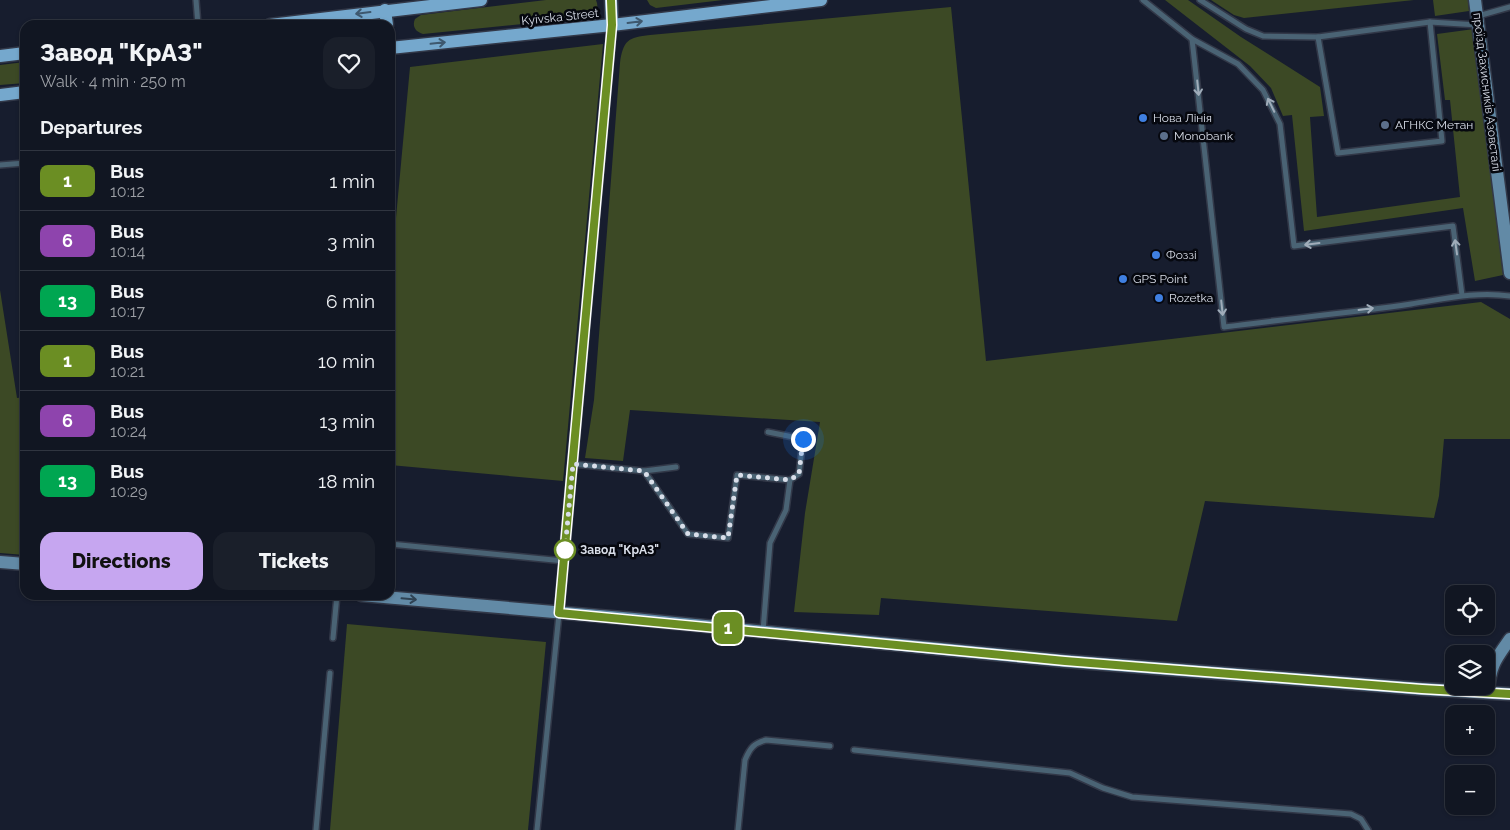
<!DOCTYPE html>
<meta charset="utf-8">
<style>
body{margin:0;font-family:Raleway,sans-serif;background:#1a1f2a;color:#f1f3f6;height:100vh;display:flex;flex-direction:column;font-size:19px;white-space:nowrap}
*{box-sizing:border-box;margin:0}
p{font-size:16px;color:#9c9fa5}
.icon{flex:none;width:28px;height:28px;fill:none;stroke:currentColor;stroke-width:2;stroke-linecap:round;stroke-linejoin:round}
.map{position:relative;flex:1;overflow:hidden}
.sheet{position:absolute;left:20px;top:20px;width:375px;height:580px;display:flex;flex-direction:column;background:#111622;border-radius:15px;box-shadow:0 1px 4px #0004,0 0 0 1px #303540}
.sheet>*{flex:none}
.badge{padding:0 10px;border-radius:8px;font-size:18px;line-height:32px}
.tools{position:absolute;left:1445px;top:585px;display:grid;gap:10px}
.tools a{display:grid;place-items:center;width:50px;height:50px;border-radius:10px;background:#111622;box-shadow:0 1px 4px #0004,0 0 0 1px #303540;font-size:25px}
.you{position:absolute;width:25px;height:25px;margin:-12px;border:4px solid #fff;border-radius:50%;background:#1a73e8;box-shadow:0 0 0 8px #1a73e833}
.map>.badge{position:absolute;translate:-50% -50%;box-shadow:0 0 0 2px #fff}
h2{padding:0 20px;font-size:19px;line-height:45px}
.round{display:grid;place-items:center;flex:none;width:52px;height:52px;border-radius:15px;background:#1a1f2a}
.summary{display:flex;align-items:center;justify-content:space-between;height:85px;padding:0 20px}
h1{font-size:24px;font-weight:800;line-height:38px}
.button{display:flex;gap:10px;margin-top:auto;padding:10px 20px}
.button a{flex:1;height:58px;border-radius:15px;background:#c6a6f0;color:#111;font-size:20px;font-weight:800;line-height:58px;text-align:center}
.button a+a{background:#1a1f2a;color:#f1f3f6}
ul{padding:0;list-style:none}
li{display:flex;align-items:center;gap:15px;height:60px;padding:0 20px;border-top:1px solid #303540}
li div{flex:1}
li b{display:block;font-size:19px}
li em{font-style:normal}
li .badge{min-width:55px;font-weight:700;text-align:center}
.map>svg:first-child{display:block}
.green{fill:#3c4925}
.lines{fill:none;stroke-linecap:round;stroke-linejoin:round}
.lane-casing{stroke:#323848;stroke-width:8}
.street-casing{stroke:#323848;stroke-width:12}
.secondary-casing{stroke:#323848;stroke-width:15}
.primary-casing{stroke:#323848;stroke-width:15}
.lane{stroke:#4a6374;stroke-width:5}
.street{stroke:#4a6374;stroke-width:10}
.secondary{stroke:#628aa6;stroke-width:12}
.primary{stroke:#75a8cd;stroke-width:12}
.oneway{stroke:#3e586e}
.oneway2{stroke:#a0adba}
.oneway3{stroke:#2f4253}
.line-casing{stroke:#fff;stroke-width:11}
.line{stroke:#6b8e23;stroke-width:8}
.walk{stroke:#d9dee9;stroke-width:5;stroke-dasharray:0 9}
.shop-dot{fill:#3f7fe0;stroke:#06080f;stroke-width:2}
.service-dot{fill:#5c6f8a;stroke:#06080f;stroke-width:2}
.stop-dot{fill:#fff;stroke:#6b8e23;stroke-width:2.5}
.labels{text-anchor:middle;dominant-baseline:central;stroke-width:5;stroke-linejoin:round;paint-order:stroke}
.street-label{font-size:12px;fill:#d9dee9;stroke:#06080f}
.poi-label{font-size:12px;fill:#d9dee9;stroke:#06080f;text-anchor:start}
.stop-label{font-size:12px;font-weight:bold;fill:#d9dee9;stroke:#06080f;text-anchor:start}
</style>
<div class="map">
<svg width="1510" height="830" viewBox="0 0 1510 830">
<rect width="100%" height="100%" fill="#171d2e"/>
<g class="green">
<path d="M 546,0 L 596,0 C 599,7 597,13 591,17 L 423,34 C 415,32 412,26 415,19 L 421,15 Z"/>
<polygon points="647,0 723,0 656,8 650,5"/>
<polygon points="1165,0 1188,0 1241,37 1320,87 1324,116 1310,117 1317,217 1460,197 1450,100 1445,100 1437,34 1474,29 1503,275 1475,281 1463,208 1304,231 1292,115 1283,116 1271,88 1250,66"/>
<polygon points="1211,0 1414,0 1244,18 1234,15"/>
<polygon points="1433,0 1468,0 1469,11 1435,16"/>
<path d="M 951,7 L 986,361 L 1481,302 L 1510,319 L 1510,439 L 1444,439 L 1439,496 L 1434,518 L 1205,501 L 1177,621 L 881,598 L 879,615 L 794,612 L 805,513 L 820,422 L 630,410 L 623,461 L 585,458 L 594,400 L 620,63 C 623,41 628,37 650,35 Z"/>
<polygon points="603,44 563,481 390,465 390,282 410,67"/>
<polygon points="25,62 25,83 0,85 0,65"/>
<polygon points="0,290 17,398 25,397 25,555 0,553"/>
<polygon points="347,624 546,642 528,830 330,830"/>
</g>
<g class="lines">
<g class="lane-casing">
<g id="lane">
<polyline points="196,0 198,25"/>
<polyline points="1143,0 1192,39 1238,64 1263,90 1280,124 1294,246 1453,226 1462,295"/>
<polyline points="1200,0 1246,29 1263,36 1318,37 1430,22 1478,25"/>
<polyline points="1478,16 1510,7"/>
<polyline points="1318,37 1338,153 1442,141 1430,22"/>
<path d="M 1192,39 L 1224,327 C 1286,319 1349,313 1411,304 C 1444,299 1476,291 1510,296"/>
<polyline points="0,165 25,163"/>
<polyline points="573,464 644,471 688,534 728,538 737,475 790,480"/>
<polyline points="644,471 676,467"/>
<polyline points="390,544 564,561"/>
<polyline points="763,631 770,543 786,510 790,480 799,474 803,439 768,432"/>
<polyline points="333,638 337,595"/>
<polyline points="854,750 1070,773 1103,788 1132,797 1351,814 1361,819 1368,830"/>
<polyline points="316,830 330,673"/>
<polyline points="537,830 559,614"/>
<path d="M 738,830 L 745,760 C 750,748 754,743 766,740 L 830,746"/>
</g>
</g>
<g class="street-casing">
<polyline id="street" points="559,613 612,25"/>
</g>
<g class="secondary-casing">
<g id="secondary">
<polyline points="1475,0 1510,273"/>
<polyline points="0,562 25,564"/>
<polyline points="361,595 634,619 1065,661 1422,689 1510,694"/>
<path d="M 1488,692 C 1490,666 1495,660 1510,639"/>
</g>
</g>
<g class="primary-casing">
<g id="primary">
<polyline points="611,0 612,25"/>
<polyline points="385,10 387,25"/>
<polyline points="270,25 481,0"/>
<polyline points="390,48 612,25 821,0"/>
<polyline points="0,56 25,53"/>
<polyline points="0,95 25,92"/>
</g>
</g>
<use href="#lane" class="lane"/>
<use href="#street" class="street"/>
<use href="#secondary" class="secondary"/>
<use href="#primary" class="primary"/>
</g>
<defs><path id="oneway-shaft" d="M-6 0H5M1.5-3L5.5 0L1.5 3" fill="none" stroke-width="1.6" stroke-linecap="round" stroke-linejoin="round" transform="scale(1.25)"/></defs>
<g class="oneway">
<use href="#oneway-shaft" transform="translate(363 13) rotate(173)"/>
<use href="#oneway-shaft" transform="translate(635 22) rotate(-7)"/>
<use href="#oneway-shaft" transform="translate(438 43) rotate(-6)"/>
</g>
<g class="oneway2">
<use href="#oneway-shaft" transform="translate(1198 88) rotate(84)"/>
<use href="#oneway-shaft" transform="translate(1271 105) rotate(-116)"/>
<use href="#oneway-shaft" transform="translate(1312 244) rotate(173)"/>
<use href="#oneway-shaft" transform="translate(1456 247) rotate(-98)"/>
<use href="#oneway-shaft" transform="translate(1222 308) rotate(84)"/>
<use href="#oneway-shaft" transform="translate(1366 309) rotate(-7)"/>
</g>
<use class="oneway3" href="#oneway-shaft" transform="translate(409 599) rotate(5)"/>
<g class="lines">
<g class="line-casing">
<polyline id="line" points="611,0 612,25 559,613 1065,661 1422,689 1510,694"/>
</g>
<use href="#line" class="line"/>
<polyline class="walk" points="565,550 573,464 644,471 688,534 728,538 737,475 790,480 799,474 803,439"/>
</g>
<g class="shop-dot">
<circle cx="1143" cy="118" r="5"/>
<circle cx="1156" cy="255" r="5"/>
<circle cx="1123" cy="279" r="5"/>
<circle cx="1159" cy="298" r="5"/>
</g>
<g class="service-dot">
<circle cx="1385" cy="125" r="5"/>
<circle cx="1164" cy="136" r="5"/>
</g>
<circle class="stop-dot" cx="565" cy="550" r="10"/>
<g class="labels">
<g class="street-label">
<text transform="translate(560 17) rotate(-6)">Kyivska Street</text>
<text transform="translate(1487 92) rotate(83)">проїзд Захисників Азовсталі</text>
</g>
<g class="poi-label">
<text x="1153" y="118">Нова Лінія</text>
<text x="1395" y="125">АГНКС Метан</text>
<text x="1174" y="136">Monobank</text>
<text x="1166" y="255">Фоззі</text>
<text x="1133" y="279">GPS Point</text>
<text x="1169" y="298">Rozetka</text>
</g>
<g class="stop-label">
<text x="580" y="550">Завод "КрАЗ"</text>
</g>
</g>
</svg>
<div class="tools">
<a><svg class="icon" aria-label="locate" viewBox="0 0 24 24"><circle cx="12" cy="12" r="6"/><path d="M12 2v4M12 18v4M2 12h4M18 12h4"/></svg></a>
<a><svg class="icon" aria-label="layers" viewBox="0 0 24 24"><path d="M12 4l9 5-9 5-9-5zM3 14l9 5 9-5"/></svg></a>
<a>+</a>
<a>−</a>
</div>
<div class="you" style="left:803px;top:439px"></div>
<b class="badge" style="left:728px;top:628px;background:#6b8e23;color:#fff">1</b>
<section class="sheet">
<div class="summary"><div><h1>Завод &quot;КрАЗ&quot;</h1><p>Walk · 4 min · 250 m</p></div><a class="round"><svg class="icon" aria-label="heart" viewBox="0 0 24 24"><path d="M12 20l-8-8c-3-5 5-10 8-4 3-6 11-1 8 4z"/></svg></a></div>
<h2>Departures</h2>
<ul>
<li><span class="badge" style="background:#6b8e23;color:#fff">1</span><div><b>Bus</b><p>10:12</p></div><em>1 min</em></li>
<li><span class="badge" style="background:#8e44ad;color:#fff">6</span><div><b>Bus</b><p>10:14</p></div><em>3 min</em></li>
<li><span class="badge" style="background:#00a651;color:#fff">13</span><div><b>Bus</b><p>10:17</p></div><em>6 min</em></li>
<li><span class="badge" style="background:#6b8e23;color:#fff">1</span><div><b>Bus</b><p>10:21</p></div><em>10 min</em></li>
<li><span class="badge" style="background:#8e44ad;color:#fff">6</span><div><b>Bus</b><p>10:24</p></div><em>13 min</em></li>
<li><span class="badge" style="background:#00a651;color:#fff">13</span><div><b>Bus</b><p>10:29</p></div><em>18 min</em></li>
</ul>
<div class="button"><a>Directions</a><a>Tickets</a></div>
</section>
</div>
